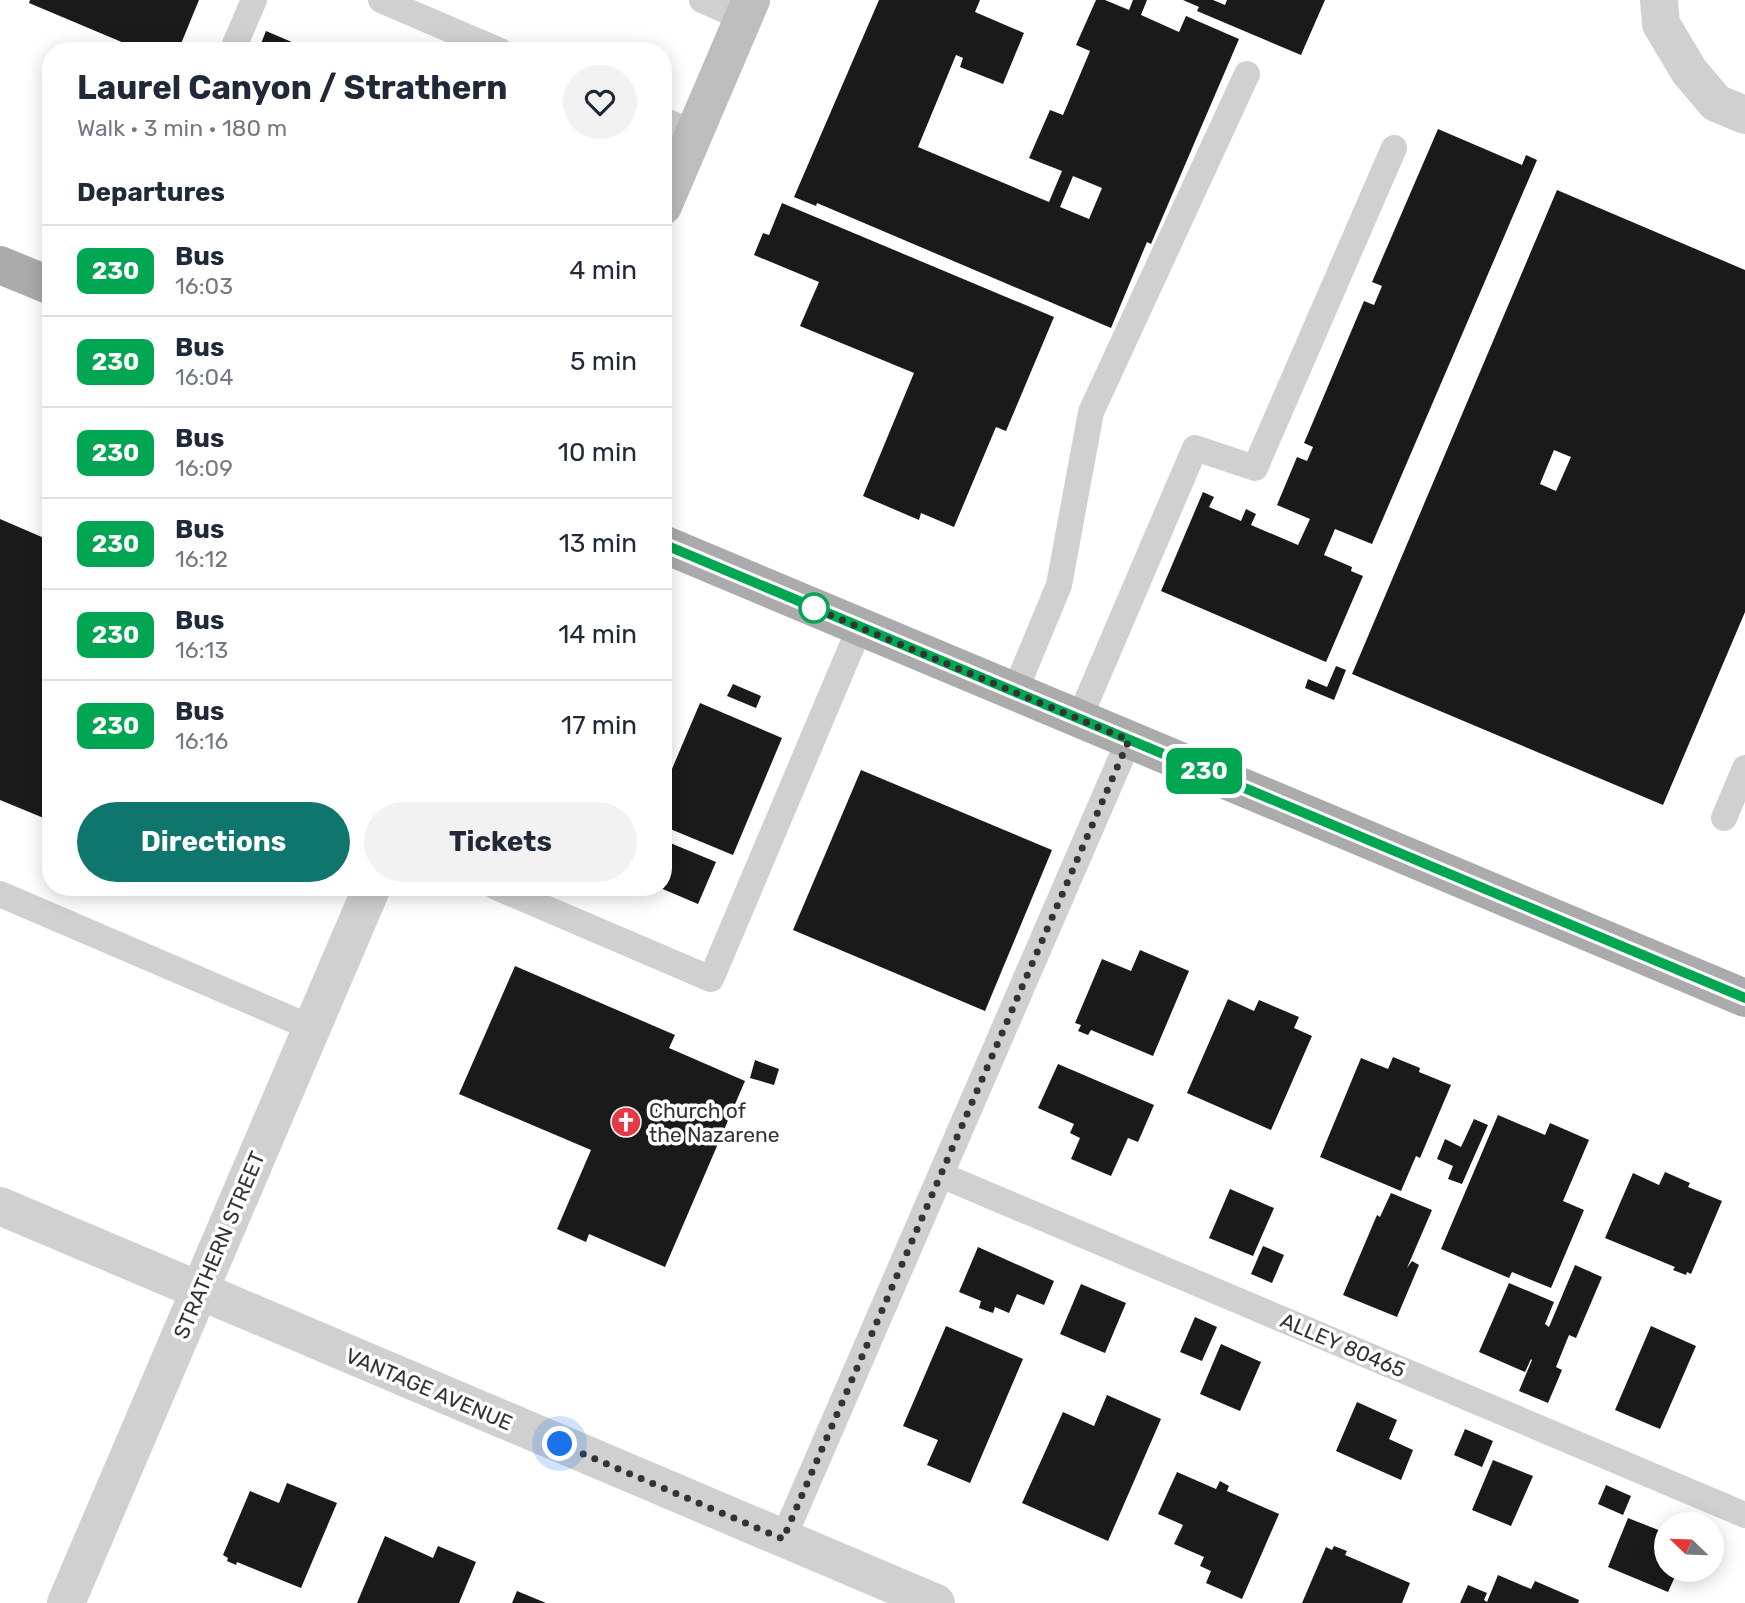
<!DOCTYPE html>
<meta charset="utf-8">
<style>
body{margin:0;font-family:Rubik,sans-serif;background:#f2f2f3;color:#1f2937;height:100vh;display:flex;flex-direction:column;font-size:26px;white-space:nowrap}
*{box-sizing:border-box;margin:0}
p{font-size:23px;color:#747a83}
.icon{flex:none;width:38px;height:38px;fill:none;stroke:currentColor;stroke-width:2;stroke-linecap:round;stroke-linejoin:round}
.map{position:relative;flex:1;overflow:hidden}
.panel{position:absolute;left:42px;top:42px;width:630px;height:854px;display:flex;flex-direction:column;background:#fff;border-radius:28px;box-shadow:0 4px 18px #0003}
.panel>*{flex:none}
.badge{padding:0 14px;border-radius:10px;font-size:24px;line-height:46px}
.needle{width:46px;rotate:293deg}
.controls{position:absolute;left:1654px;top:1512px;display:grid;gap:14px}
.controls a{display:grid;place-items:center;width:70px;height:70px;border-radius:50%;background:#fff;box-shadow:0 4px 18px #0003;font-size:35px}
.you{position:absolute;width:35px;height:35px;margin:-18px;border:5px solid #fff;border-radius:50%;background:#1a73e8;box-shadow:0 0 0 10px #1a73e833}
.map>.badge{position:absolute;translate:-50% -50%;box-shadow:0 0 0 4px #fff}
h2{padding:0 35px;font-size:26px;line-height:63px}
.round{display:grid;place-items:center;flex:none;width:74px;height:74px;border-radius:37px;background:#f2f2f3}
.headline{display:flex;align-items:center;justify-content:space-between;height:119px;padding:0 35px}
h1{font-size:33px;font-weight:700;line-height:52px}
.primary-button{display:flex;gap:14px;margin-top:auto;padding:14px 35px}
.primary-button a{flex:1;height:80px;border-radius:42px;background:#0f766e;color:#fff;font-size:28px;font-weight:700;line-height:80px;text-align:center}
.primary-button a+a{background:#f2f2f3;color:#1f2937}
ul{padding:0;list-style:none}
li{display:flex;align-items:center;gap:21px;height:91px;padding:0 35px;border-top:2px solid #e0e1e3}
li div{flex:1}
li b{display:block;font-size:26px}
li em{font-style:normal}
li .badge{min-width:77px;font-weight:700;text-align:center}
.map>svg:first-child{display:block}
.building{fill:#1a1a1a;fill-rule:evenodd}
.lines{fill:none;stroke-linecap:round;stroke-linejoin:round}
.service{stroke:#d0d0d0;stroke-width:26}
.minor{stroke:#d0d0d0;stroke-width:38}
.tertiary{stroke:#d0d0d0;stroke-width:38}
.secondary{stroke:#bdbdbd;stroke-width:38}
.primary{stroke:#ababab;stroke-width:38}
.line-casing{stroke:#fff;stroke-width:16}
.line{stroke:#00a651;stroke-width:10}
.walk{stroke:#333;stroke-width:7;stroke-dasharray:0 12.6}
.stop-dot{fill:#fff;stroke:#00a651;stroke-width:3.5}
.labels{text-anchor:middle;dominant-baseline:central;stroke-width:7;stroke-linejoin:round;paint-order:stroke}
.poi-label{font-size:21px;fill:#333;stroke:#fff;text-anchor:start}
.street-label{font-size:21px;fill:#333;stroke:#fff}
</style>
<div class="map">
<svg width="1745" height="1603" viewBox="0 0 1745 1603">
<rect width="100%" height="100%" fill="#fff"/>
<g class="building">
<polygon points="30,0 199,0 178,51 143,51 29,3"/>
<path d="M 879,0 L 980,0 L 975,12 L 1024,33 L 1003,84 L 960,67 L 963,58 L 956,55 L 918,147 L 1049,202 L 1062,171 L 1029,158 L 1050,110 L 1063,115 L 1090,51 L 1076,45 L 1096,0 L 1105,0 L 1129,10 L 1133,0 L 1147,0 L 1141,15 L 1179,32 L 1186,16 L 1239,39 L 1151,244 L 1147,242 L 1111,328 L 817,203 L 816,206 L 794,197 ZM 1073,176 L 1102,188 L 1089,219 L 1060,207 Z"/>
<polygon points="1183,0 1213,0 1225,5 1227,0 1325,0 1301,55 1197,11 1199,7"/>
<polygon points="266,31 313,51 258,51"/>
<polygon points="1438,129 1522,165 1526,155 1537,160 1372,544 1335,529 1324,555 1352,567 1351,571 1363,576 1326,662 1161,591 1203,492 1214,497 1209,507 1241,521 1246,509 1256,514 1251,525 1298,545 1310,519 1277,505 1297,457 1307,461 1313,447 1304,443 1364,301 1374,305 1382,286 1372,282"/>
<path d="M 1557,190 L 1745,270 L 1745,612 L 1663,805 L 1352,674 ZM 1554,450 L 1571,457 L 1556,491 L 1540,484 Z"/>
<polygon points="782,203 1054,317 1006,431 996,427 954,527 921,513 919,520 863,496 914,373 800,326 819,282 754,255 763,233 769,235"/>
<polygon points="0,519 51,541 51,821 0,800"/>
<polygon points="1336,666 1346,670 1334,700 1305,688 1308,679 1327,687"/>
<polygon points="733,684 761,696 756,708 727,696"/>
<polygon points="700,703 782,738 733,855 663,826 663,790"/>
<polygon points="861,770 1052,850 985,1011 793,930"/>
<polygon points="663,840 716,862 698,904 658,887 663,887"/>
<polygon points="1140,950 1189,971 1153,1056 1091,1030 1088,1035 1078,1031 1081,1025 1075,1023 1102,959 1131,971"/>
<polygon points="515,966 675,1035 669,1048 745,1081 665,1267 589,1234 586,1242 557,1229 591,1150 459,1094"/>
<polygon points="1228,999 1254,1011 1259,1000 1299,1017 1294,1028 1312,1036 1271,1130 1187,1093"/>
<polygon points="1393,1057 1420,1068 1419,1072 1451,1085 1420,1158 1416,1156 1401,1191 1320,1157 1361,1058 1388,1069"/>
<polygon points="755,1060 779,1069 774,1085 750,1078"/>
<polygon points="1058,1064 1154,1105 1138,1142 1128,1138 1111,1176 1071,1159 1080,1138 1070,1133 1074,1124 1038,1108"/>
<polygon points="1498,1115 1545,1135 1550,1123 1589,1140 1563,1201 1584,1210 1551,1288 1512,1272 1509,1278 1441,1249"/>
<polygon points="1474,1119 1488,1125 1462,1184 1448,1179 1453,1166 1437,1159 1445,1139 1461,1147"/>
<polygon points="1665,1172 1690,1183 1688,1187 1722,1201 1691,1274 1687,1272 1686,1275 1673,1270 1675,1267 1605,1238 1633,1173 1659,1185"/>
<polygon points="1230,1189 1274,1208 1253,1256 1209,1238"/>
<polygon points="1391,1193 1432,1210 1407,1268 1412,1261 1419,1265 1397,1317 1343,1295 1377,1215 1380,1217"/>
<polygon points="1263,1246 1284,1255 1272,1283 1251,1274"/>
<polygon points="978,1247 1054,1281 1044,1305 1017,1294 1009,1313 995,1307 993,1313 979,1308 981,1301 959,1292"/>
<polygon points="1575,1265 1602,1277 1576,1338 1569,1335 1556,1367 1562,1370 1548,1403 1519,1391 1532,1360 1531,1359 1525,1372 1479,1352 1509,1283 1554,1302 1545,1324 1549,1327"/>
<polygon points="1081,1284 1126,1303 1105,1353 1060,1334"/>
<polygon points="1195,1317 1217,1327 1202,1361 1180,1352"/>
<polygon points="946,1326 1023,1359 970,1483 927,1465 938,1440 903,1426"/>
<polygon points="1651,1326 1696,1346 1660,1429 1615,1410"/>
<polygon points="1221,1344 1261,1362 1240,1411 1200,1394"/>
<polygon points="1107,1395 1161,1419 1108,1541 1022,1503 1063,1412 1094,1426"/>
<polygon points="1357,1402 1397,1420 1389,1439 1413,1450 1401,1480 1336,1451"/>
<polygon points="1465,1429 1493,1441 1482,1467 1454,1455"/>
<polygon points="1493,1460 1533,1476 1511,1526 1472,1510"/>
<polygon points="1177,1472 1216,1489 1220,1481 1229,1486 1227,1491 1279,1514 1242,1599 1206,1583 1211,1571 1200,1566 1204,1557 1174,1544 1183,1525 1158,1514"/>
<polygon points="287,1483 337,1503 301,1588 237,1562 236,1565 227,1561 228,1558 223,1555 250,1491 279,1503"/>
<polygon points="1606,1485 1631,1496 1623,1515 1598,1504"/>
<polygon points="1628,1518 1666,1533 1666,1570 1678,1570 1668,1592 1608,1567"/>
<polygon points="385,1536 433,1558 438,1546 476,1562 459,1603 357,1603"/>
<polygon points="1334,1546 1347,1551 1345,1555 1410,1583 1402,1603 1302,1603 1326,1547 1332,1550"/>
<polygon points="1498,1575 1531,1589 1535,1581 1579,1600 1578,1603 1460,1603 1468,1585 1487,1593 1484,1600 1487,1602"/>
<polygon points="517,1591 546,1603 512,1603"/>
</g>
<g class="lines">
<g class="service">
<polyline points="381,0 500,51"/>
<polyline points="702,0 743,18"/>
<polyline points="232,51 254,0"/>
<polyline points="663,120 694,133"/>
<polyline points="1015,691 1059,585 1091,412 1247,74"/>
<polyline points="1079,719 1195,448 1255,468 1394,148"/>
<polyline points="1724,818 1745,768"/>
<polyline points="496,887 711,979 860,627"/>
<polyline points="0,894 312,1028"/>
<polyline points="941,1175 1745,1515"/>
<polyline points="783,1539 1129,740"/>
</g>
<g class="minor">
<polyline points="1659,0 1661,24 1689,71 1716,103 1745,115"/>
<polyline points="0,1206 936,1603"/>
</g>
<polyline class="tertiary" points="66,1603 372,887"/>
<polyline class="secondary" points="663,206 751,0"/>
<g class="primary">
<polyline points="0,265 51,286"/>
<polyline points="663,544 1745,998"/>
</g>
</g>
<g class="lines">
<g class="line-casing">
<polyline id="line" points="663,544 1745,998"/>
</g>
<use href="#line" class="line"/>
<polyline class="walk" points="560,1444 783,1539 1129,740 811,607 814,608"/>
</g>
<defs>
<g id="church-disc" transform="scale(1.575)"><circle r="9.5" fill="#e63946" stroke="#fff"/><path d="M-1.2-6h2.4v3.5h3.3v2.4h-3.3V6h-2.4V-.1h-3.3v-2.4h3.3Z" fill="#fff"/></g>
</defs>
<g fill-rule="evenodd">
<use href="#church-disc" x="626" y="1122"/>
</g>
<circle class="stop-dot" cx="814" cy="608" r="14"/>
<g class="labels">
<g class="poi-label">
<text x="649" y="1110">Church of<tspan x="649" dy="24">the Nazarene</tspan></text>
</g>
<g class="street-label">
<text transform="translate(219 1245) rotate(-67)">STRATHERN STREET</text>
<text transform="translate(1343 1345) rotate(23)">ALLEY 80465</text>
<text transform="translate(429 1389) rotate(23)">VANTAGE AVENUE</text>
</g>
</g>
</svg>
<div class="controls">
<a><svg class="needle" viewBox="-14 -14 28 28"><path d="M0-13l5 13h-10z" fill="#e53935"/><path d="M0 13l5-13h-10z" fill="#747a83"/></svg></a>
</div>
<div class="you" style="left:560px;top:1444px"></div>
<b class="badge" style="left:1204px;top:771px;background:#00a651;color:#fff">230</b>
<section class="panel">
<div class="headline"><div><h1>Laurel Canyon / Strathern</h1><p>Walk · 3 min · 180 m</p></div><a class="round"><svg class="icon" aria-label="heart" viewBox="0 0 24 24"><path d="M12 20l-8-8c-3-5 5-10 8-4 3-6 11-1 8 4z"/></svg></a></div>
<h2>Departures</h2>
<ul>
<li><span class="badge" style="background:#00a651;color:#fff">230</span><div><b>Bus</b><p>16:03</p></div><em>4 min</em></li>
<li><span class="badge" style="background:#00a651;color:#fff">230</span><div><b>Bus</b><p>16:04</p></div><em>5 min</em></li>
<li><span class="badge" style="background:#00a651;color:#fff">230</span><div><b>Bus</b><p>16:09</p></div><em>10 min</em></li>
<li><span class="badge" style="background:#00a651;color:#fff">230</span><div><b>Bus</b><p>16:12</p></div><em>13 min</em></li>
<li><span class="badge" style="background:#00a651;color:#fff">230</span><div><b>Bus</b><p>16:13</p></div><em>14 min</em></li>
<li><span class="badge" style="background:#00a651;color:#fff">230</span><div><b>Bus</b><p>16:16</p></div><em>17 min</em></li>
</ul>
<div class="primary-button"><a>Directions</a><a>Tickets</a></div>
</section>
</div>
